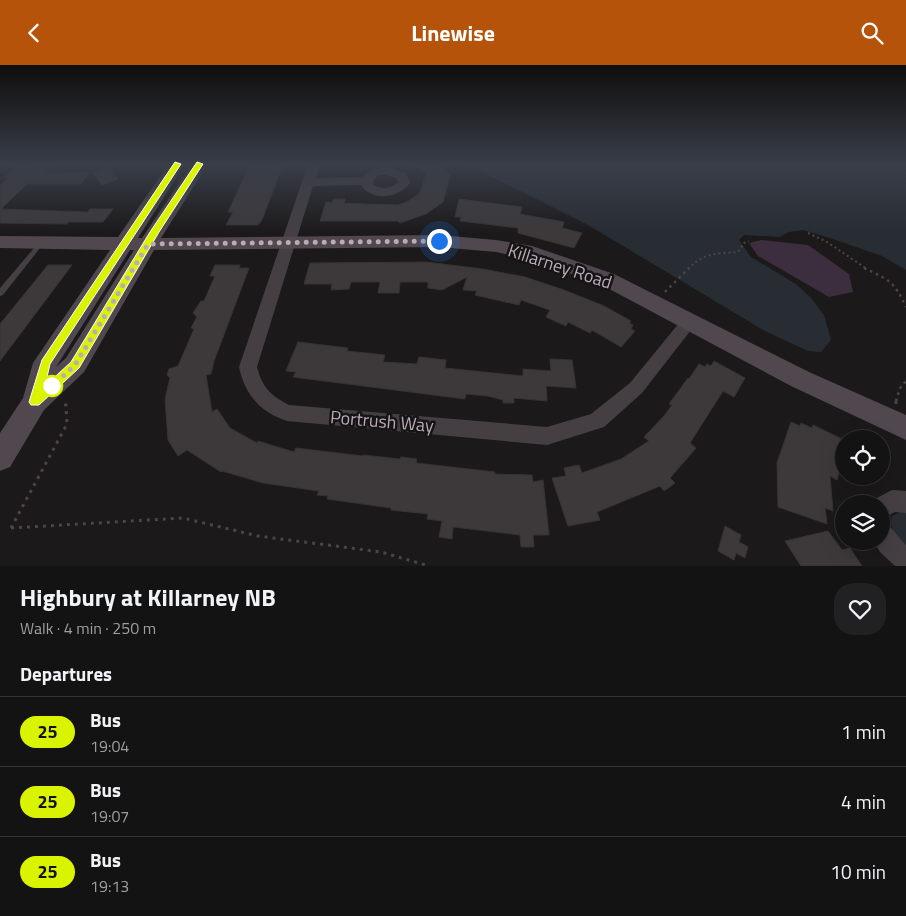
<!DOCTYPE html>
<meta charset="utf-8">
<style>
body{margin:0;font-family:"Titillium Web",sans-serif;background:#212022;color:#f1f3f6;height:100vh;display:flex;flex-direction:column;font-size:19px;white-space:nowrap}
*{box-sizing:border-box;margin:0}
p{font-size:16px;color:#9d9ea0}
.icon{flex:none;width:28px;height:28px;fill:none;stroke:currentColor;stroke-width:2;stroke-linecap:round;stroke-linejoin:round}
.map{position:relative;height:501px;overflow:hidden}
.sheet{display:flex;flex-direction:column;background:#141314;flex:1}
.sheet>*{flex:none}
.badge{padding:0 10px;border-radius:16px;font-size:18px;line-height:32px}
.controls{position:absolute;left:835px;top:365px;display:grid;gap:10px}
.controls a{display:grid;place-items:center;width:55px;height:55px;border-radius:50%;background:#141314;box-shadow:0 5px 20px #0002,0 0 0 1px #333234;font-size:25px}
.you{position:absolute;width:25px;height:25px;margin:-12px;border:4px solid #fff;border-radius:50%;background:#1a73e8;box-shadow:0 0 0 8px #1a73e833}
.map>.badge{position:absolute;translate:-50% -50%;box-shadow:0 0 0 2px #fff}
h2{padding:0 20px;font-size:19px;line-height:45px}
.round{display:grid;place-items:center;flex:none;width:52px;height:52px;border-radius:20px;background:#212022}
.headline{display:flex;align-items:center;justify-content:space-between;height:85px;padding:0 20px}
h1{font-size:24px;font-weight:700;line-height:38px}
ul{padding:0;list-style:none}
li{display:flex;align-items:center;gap:15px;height:70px;padding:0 20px;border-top:1px solid #333234}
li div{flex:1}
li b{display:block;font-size:19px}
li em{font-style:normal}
li .badge{min-width:55px;font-weight:700;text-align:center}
header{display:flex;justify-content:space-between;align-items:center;height:65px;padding:0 20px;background:#b45309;color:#fff;font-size:22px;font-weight:700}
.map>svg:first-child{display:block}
.green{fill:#282d33}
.water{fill:#3d2e3f}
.building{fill:#3d393b;stroke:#373335}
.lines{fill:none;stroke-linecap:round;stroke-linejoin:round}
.path-far2{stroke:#4c444b;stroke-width:2;stroke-dasharray:2 3;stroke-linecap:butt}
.path-far1{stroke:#4c444b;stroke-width:2.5;stroke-dasharray:2.5 4;stroke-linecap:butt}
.path{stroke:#4c444b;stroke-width:3;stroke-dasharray:3 5;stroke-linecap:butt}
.lane{fill:#453f43;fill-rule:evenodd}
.street{fill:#453f43;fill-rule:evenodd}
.secondary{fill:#50484e;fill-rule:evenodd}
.line{fill:#daf400;stroke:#fff}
.walk{stroke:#baabb8;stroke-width:5;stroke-dasharray:0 9}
.stop-dot{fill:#fff;stroke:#daf400;stroke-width:2.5}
.labels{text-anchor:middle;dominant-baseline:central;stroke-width:5;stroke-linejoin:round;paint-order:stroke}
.street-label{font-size:18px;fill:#baabb8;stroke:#161415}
</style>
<header><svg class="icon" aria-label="back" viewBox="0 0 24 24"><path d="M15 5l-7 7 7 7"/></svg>Linewise<svg class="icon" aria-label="search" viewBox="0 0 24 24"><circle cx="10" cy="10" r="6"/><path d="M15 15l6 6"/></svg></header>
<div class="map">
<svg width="906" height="501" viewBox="0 0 906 501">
<rect width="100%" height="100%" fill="#1b191a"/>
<g class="green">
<polygon points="467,99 906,99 906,205 882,191 830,173 803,165 789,167 779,172 744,170 739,175 751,192 796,219 811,233 824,250 831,275 821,287 808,286 765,266 588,160"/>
<path d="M 903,446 L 906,447 L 906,484 C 898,474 888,465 892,451 Z"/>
</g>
<polygon class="water" points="761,175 808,180 849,209 853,227 829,232 758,191 749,178"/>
<g class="building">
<polygon points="257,99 283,99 262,155 258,160 226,160 233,147 228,147 249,102 255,102"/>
<polygon points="413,99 442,99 450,111 443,137 426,149 400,158 398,156 320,156 326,137 332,138 333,134 345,134 344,138 365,139 398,140 407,137 420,128 426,109"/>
<polygon points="17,101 51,103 44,109 90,107 81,119 27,119 1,144 88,147 90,144 113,144 103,157 68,157 67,159 0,158 0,121 8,113 4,113"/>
<polygon points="108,102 118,114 102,120 93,108"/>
<polygon points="459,134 522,142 520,149 564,157 562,163 582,168 574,183 518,168 518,163 460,156 461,152 455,152"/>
<polygon points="426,197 483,204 525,212 564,225 604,241 631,256 629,258 633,260 631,264 635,266 621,282 592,265 590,268 568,257 566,261 546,252 550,245 521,235 519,240 475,230 477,226 463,225 467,212 442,225 428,223 428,217 400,217 399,228 378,228 380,217 351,217 349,224 331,225 332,219 304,219 310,198"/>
<polygon points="48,200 72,200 0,296 0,259"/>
<polygon points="215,200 240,200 239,203 249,203 214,296 211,309 206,310 212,347 217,344 230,363 257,378 258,376 294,387 296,383 363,391 363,390 400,394 401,392 417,394 416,398 495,407 494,409 532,410 533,417 543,415 549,470 533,470 534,482 521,482 520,470 453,462 452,474 439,472 442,456 427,454 428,449 391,445 391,443 327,434 328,431 317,430 319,426 263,418 222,406 221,407 187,385 178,391 168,375 165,334 170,313 167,310 169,304 178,301 194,264 191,263 197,252 193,248 201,236 204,236 215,211 210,211"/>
<polygon points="298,277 348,283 347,286 385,290 383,297 417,299 419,292 446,295 445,303 523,311 523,304 551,306 550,294 572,295 576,323 546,321 547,336 514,333 514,338 503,338 503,335 488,331 466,329 465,334 293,312 296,307 286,306"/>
<polygon points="714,296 745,313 734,332 723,326 690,378 696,383 670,413 675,418 664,426 660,421 597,447 600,455 568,461 552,413 566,411 564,403 579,400 582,408 621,394 649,376 644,372 664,351 672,340 669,339 688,313 689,314 699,299 705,302 707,299 711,301"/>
<polygon points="791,357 800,361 801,358 812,363 813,360 844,375 844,398 842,397 837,415 830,411 833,446 825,443 827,459 778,442 777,398"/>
<polygon points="725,461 741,470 739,477 748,482 745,493 736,488 734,495 718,486"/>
<polygon points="828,466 842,485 850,483 862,501 801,501 785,476"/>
</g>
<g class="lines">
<g class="path-far2">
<polyline points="808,168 827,177 867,204"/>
<path d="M 688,204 C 705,187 716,189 738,187 L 744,178 L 749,176"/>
</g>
<g class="path-far1">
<path d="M 864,203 C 889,215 894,216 906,242"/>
<polyline points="665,227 689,203"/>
<polyline points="896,336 900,323 906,316"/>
</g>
<g class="path">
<polyline points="896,339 896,335"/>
<polyline points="11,463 183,453 258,471 381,487 429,501"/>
<polyline points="11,463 67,359 66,340 60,340"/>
</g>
<polygon class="lane" points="42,175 44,176 45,177 44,178 3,230 0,231 0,223 40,176"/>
<g class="street">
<path d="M 308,99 L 320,99 L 316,113 L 362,112 L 372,104 L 388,102 L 406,108 L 410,118 C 399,133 372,137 361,120 L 313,121 L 257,302 C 262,322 271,331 289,340 L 547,362 L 591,349 L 630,318 L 684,252 L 690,250 L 696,252 L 698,256 L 642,328 L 604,362 L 547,380 L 287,356 C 260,347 245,330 239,302 ZM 379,110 L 387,110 L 396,113 L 398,117 C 390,124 382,126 373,119 L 374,114 Z"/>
<polygon points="892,425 906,426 906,448 895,447 881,454 881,439 872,439 873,435"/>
<path d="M 881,456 C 892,460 897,472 906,480 L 906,501 L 895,501 L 880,487 L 874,476 L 881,476 Z"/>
</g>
<path class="secondary" d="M 169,99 L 185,99 L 138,173 L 142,173 L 192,99 L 208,99 L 161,173 L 439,170 L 496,175 L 532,181 L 614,209 L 809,307 L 906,350 L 906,375 L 791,321 L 600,219 L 528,194 L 496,187 L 439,182 L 154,185 L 84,307 L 44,345 L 10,402 L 0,406 L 0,368 L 23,333 L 33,298 L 110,185 L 0,183 L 0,171 L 118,172 ZM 130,185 L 134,185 L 66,293 L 56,302 Z"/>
</g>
<linearGradient id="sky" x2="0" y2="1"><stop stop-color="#0f0e0e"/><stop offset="0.59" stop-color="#393e49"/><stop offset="1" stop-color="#393e49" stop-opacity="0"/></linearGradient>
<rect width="906" height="169" fill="url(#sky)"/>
<polygon class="line" points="175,97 181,99 50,299 45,321 71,297 150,167 197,97 203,99 159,167 79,303 39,340 31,340 29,337 42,295"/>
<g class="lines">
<polyline class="walk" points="52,321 48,325 75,300 148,179 439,176"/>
</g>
<circle class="stop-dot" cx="52" cy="321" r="10"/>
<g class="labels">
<g class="street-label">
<text transform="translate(560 201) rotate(18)">Killarney Road</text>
<text transform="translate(382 356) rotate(5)">Portrush Way</text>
</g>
</g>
</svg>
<div class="controls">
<a><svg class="icon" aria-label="locate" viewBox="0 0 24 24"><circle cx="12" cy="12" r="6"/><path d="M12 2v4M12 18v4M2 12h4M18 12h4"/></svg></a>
<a><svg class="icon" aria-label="layers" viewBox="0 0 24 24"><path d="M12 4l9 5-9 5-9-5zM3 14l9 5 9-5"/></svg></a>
</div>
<div class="you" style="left:439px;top:176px"></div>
</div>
<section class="sheet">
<div class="headline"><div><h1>Highbury at Killarney NB</h1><p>Walk · 4 min · 250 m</p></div><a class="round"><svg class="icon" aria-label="heart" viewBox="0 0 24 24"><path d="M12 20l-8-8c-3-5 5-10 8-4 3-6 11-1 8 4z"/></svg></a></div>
<h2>Departures</h2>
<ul>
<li><span class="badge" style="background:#daf400;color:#111">25</span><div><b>Bus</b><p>19:04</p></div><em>1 min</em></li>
<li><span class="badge" style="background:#daf400;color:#111">25</span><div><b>Bus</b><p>19:07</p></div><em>4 min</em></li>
<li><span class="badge" style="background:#daf400;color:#111">25</span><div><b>Bus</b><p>19:13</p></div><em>10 min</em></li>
</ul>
</section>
